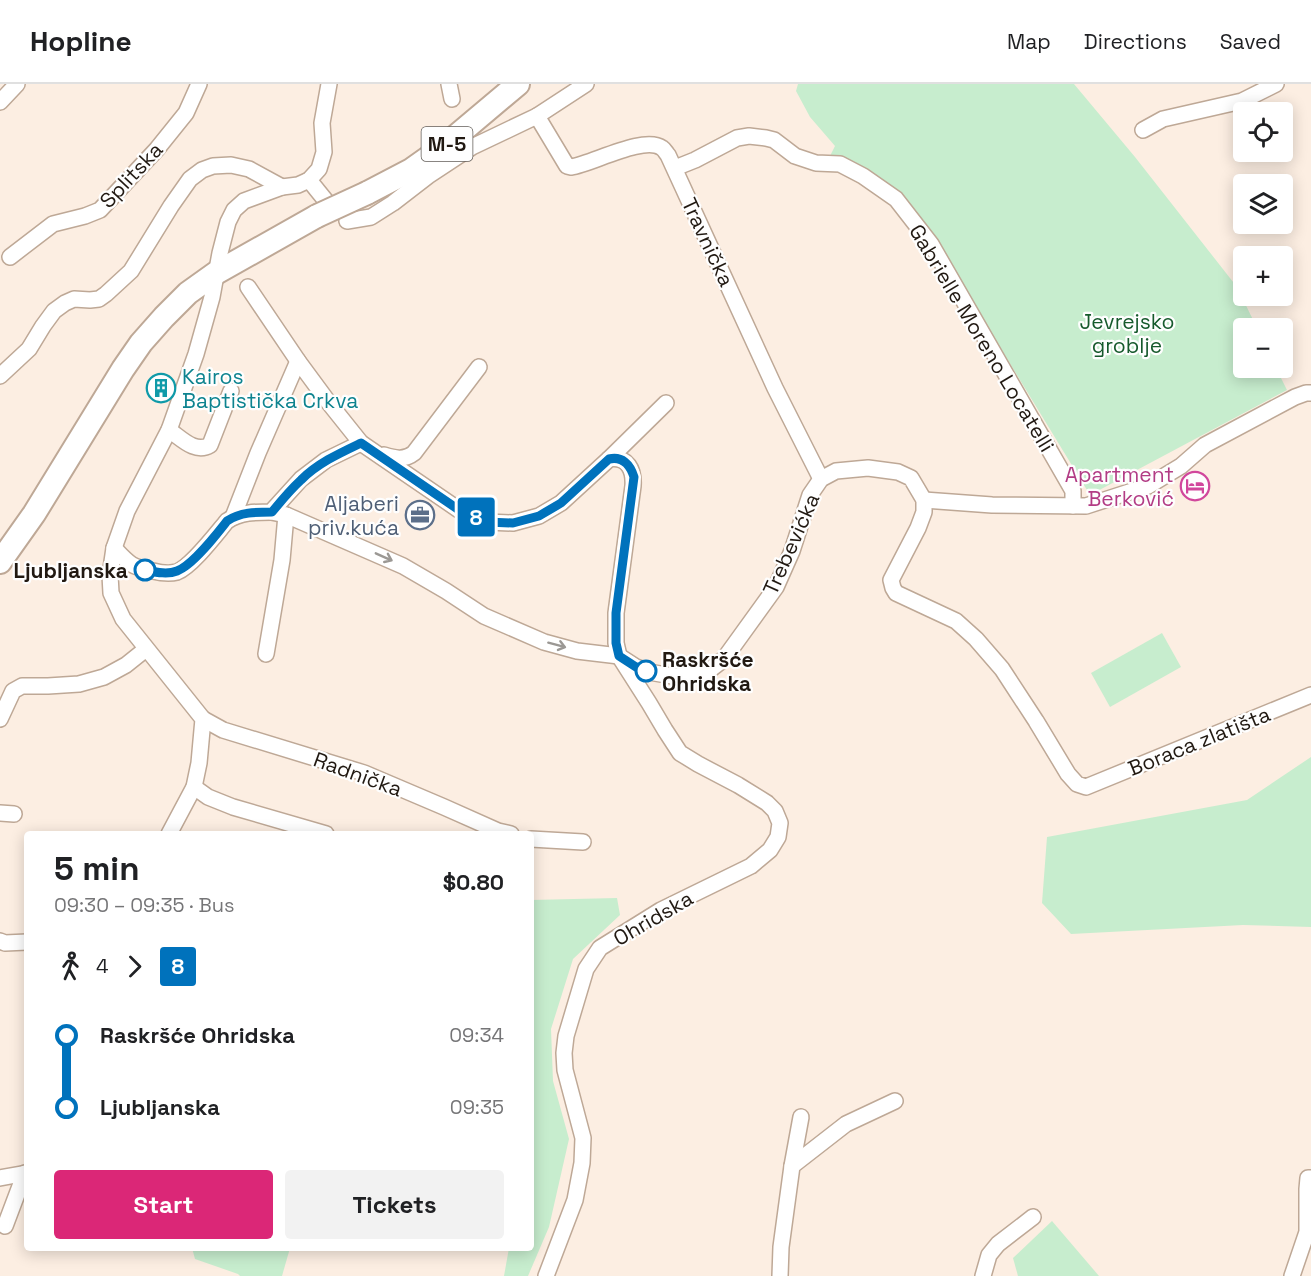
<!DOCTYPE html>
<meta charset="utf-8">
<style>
body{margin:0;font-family:"Space Grotesk",sans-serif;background:#f2f2f2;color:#202124;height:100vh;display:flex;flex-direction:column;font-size:22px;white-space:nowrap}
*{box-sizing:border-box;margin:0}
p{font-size:20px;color:#757577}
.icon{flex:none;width:33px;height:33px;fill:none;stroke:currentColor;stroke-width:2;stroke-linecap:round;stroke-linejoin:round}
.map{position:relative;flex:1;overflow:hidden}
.side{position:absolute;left:24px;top:747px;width:510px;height:420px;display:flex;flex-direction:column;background:#fff;border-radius:6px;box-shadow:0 3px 15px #0003}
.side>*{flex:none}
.badge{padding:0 12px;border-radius:4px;font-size:21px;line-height:39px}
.fabs{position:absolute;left:1233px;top:18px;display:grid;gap:12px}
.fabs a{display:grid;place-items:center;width:60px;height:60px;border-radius:6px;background:#fff;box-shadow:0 3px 15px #0003;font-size:30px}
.map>.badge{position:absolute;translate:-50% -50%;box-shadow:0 0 0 3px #fff}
.legs{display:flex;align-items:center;gap:9px;height:66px;padding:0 30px;font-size:20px}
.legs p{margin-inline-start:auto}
.summary{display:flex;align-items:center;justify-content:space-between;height:102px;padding:0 30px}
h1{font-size:33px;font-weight:700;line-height:45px}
.primary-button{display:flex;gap:12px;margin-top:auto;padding:12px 30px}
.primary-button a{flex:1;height:69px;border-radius:6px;background:#db2777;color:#fff;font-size:24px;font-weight:700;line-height:69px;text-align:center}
.primary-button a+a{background:#f2f2f2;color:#202124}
ul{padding:0 30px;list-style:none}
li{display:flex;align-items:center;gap:21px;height:72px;font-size:22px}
li i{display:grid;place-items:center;width:9px;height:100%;margin:0 8px;background:currentColor}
li i::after{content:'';width:15px;height:15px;margin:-8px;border:4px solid;border-radius:50%;background:#fff}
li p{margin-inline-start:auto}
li:first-child i{background:linear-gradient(#0000 50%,currentColor 0)}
li:last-child i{background:linear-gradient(currentColor 50%,#0000 0)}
header{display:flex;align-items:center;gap:36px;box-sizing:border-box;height:84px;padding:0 30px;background:#fff;border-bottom:2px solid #e0e0e0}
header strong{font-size:28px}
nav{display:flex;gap:33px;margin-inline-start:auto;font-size:21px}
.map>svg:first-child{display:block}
.green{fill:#c7edce}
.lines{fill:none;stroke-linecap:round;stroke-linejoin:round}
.street-casing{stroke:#bea896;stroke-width:18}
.primary-casing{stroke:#bea896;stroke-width:26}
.street{stroke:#fff;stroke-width:15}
.primary{stroke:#fff;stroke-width:22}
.primary-bridge-casing{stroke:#bea896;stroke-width:26;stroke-linecap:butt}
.primary-bridge{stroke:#fff;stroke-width:22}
.oneway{stroke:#9b9894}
.line-1-casing{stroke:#fff;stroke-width:14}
.line-1{stroke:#0072bc;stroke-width:9}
.stop-1-dot{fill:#fff;stroke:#0072bc;stroke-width:3}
.labels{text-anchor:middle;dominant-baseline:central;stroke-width:4.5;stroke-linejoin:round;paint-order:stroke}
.shield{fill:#fefefe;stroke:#635e59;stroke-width:1.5}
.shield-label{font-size:20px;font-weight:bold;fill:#211912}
.street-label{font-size:21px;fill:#211912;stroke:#fefefe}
.park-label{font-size:21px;fill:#165a2c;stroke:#fefefe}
.culture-label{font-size:21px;fill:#0d838f;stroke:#fefefe;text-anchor:start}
.hotel-label{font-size:21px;fill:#b23c85;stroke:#fefefe;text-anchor:end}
.service-label{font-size:21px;fill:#4e5e75;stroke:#fefefe;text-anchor:end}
.stop-label{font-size:21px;font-weight:bold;fill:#211912;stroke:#fefefe;text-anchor:end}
</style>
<header>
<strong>Hopline</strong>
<nav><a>Map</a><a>Directions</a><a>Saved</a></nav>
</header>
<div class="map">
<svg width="1311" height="1192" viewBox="0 0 1311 1192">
<rect width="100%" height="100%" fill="#fceee2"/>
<g class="green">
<polygon points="798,0 1074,0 1135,73 1237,203 1257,244 1244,244 1244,284 1276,284 1287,306 1090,411 925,140 828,76 835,62 810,33 796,7"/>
<polygon points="1162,549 1181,583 1110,623 1091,589"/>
<polygon points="1311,673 1311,843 1243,841 1071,850 1042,819 1047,753 1247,716"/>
<polygon points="617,814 620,831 573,875 551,945 553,997 569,1055 549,1143 528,1192 504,1192 509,1164 531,1164 531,816"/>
<polygon points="1052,1137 1099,1192 1018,1192 1013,1174"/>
<polygon points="192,1164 290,1164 282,1192 240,1192 238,1190 195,1175"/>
</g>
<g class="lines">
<g class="street-casing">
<g id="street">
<polyline points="449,0 452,15"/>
<polyline points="0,18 17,0"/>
<path d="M 537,32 L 567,82 L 571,83 C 592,80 644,51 662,64 C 665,66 666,69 668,71 L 775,304 L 821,395"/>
<polyline points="1143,46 1163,35 1242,17 1276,0"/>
<polyline points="675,84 695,76 737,54 749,52 766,54 774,56 795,72 816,79 840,80 863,92 896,115 931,160 1073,407 1073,422"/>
<polyline points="309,96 326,117"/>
<polyline points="347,137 371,133 393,119 428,92 472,63 537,32 586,0"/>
<polyline points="10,173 53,140 85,132 100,126 157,65 186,29 199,0"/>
<path d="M 248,203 L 298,277 L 329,319 L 361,359 L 459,426 L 487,438 L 513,439 L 539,432 L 561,419 L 609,375 C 628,372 634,386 633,402 L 616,529 L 616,559 L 619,572 L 649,619 L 665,646 L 680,669 L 698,680 L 738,701 L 767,719 L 775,727 L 780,739 L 778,753 L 770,766 L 751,782 L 661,826 L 600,864 L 586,885 L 566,952 L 564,969 L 565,986 L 583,1054 L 582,1079 L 575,1116 L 546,1192"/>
<polyline points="0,292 29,265 43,242 54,227 65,219 74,215 90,216 99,215 106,210 131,187 171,122 190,95 202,86 213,82 231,81 249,85 282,103"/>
<path d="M 169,346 C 181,354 195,370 210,361 L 231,307"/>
<path d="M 384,371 C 394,374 404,377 414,369 L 479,283"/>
<polyline points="609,375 666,319"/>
<polyline points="924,416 992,421 1086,422 1148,402 1181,382 1205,361 1295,313 1306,309 1311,309"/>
<polyline points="271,428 286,431 403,482 446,507 484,532 544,558 577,567 619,572 636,583 649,588 672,592 696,591 707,588 724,575 776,503 792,467 810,411 821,395 836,387 868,384 898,388 911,394 924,416 924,428 918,444 891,496 893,504 896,509 956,537 976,555 1002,585 1036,637 1068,690 1077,700 1086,703 1311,611"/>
<polyline points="233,433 258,369 298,277"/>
<path d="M 114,464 C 129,480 131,483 153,487 C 161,489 170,490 177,488 C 192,482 216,450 227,437 C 240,428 256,428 271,428 L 301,395 L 326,376 L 361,359"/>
<polyline points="266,570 282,476 286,431"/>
<polyline points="0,635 13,607 22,602 48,602 79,600 104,593 126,581 146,565"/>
<polyline points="203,635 223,646 364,689 444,723 498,747 511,750"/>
<polyline points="194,703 208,713 233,723 326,750"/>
<polyline points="0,729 14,730"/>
<polyline points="169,750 194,703 199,679 203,635 123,535 111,509 110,491 114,464 127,427 169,346 196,270 212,213 220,169 228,138 234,126 244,117 282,103 298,101 309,96 319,85 324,68 322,39 329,0"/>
<polyline points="531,755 583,758"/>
<polyline points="0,857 5,859 27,858"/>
<polyline points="792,1082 801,1033"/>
<polyline points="0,1094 27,1089"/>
<polyline points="5,1142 25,1089"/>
<polyline points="780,1192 781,1163 792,1082 846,1040 895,1017"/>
<polyline points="983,1192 989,1171 998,1160 1033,1133"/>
<polyline points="1292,1192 1307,1148 1307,1105 1308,1094 1311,1094"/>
</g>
</g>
<g class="primary-casing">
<g id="primary">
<polyline points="367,109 411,86 442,64 518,0"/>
<polyline points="0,478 34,430 123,285 141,259 164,233 188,209 216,189 317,132"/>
</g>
</g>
<use href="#street" class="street"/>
<use href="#primary" class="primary"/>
<g class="primary-bridge-casing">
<polyline id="primary-bridge" points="317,132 367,109"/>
</g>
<use href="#primary-bridge" class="primary-bridge"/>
</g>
<defs><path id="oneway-shaft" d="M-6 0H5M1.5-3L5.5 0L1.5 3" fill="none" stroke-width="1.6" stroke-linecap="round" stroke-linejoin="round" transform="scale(1.5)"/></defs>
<g class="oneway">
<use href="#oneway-shaft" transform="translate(384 473) rotate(24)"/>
<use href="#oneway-shaft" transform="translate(557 561) rotate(15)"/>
</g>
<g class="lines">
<g class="line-1-casing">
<path id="line-1" d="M 145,486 C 155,488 167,491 177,487 C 193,481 216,451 227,437 C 240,428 256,428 272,428 C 281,417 290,406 301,396 C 318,379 340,369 361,359 L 459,426 L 487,438 L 513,439 L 539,432 L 561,419 L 609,375 C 622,372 630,380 634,393 L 616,529 L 616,559 L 619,572 L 636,583 L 646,587"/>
</g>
<use href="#line-1" class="line-1"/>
</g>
<defs>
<g id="building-ring" transform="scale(1.5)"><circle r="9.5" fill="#fefefe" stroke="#0f9aa8" stroke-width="1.5"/><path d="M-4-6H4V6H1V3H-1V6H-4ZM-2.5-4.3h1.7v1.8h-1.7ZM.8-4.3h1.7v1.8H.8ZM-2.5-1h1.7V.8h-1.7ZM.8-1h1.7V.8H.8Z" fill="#0f9aa8"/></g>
<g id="hotel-ring" transform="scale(1.5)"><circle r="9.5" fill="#fefefe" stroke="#d1479c" stroke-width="1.5"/><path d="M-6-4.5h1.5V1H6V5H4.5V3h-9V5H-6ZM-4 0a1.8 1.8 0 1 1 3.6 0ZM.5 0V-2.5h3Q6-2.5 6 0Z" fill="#d1479c"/></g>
<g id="office-ring" transform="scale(1.5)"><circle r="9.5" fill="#fefefe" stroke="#5c6f8a" stroke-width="1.5"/><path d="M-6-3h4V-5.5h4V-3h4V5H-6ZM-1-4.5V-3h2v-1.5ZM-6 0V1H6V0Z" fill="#5c6f8a"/></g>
</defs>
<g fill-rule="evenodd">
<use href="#building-ring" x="161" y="304"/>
<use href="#hotel-ring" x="1195" y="402"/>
<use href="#office-ring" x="420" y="431"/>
</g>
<g class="stop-1-dot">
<circle cx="145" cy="486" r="10"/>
<circle cx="646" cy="587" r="10"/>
</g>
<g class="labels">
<rect class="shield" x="421.5" y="43" width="51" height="34" rx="4.5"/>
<g class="shield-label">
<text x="447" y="60">M-5</text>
</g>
<g class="street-label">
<text transform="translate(131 91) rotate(-47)">Splitska</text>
<text transform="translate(708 158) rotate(65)">Travnička</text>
<text transform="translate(982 254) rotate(59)">Gabrielle Moreno Locatelli</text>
<text transform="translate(791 460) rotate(-66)">Trebevićka</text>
<text transform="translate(1199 657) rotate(-22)">Boraca zlatišta</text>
<text transform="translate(358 690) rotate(20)">Radnička</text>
<text transform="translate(653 834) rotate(-30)">Ohridska</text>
</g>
<g class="park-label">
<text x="1127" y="237">Jevrejsko<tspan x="1127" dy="24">groblje</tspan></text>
</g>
<g class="culture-label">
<text x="182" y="292">Kairos<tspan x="182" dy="24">Baptistička Crkva</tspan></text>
</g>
<g class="hotel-label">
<text x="1174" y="390">Apartment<tspan x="1174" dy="24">Berković</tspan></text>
</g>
<g class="service-label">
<text x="399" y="419">Aljaberi<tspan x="399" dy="24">priv.kuća</tspan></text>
</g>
<g class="stop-label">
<text x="128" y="486">Ljubljanska</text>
<text x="662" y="575" text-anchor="start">Raskršće<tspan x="662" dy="24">Ohridska</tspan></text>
</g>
</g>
</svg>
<div class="fabs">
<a><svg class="icon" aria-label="locate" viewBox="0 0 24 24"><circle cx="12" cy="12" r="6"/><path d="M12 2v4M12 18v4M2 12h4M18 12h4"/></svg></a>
<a><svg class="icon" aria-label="layers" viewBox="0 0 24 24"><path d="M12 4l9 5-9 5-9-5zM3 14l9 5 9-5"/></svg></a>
<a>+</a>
<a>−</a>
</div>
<b class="badge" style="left:476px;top:433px;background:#0072bc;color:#fff">8</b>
<section class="side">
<div class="summary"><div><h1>5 min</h1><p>09:30 – 09:35 · Bus</p></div><b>$0.80</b></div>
<div class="legs"><svg class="icon" aria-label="walk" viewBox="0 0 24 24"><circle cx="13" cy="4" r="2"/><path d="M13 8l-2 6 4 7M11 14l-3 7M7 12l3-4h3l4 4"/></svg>4<svg class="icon" aria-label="forward" viewBox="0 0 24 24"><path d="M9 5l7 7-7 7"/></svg><b class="badge" style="background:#0072bc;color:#fff">8</b></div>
<ul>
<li><i style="color:#0072bc"></i><b>Raskršće Ohridska</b><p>09:34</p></li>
<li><i style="color:#0072bc"></i><b>Ljubljanska</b><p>09:35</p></li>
</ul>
<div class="primary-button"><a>Start</a><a>Tickets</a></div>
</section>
</div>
